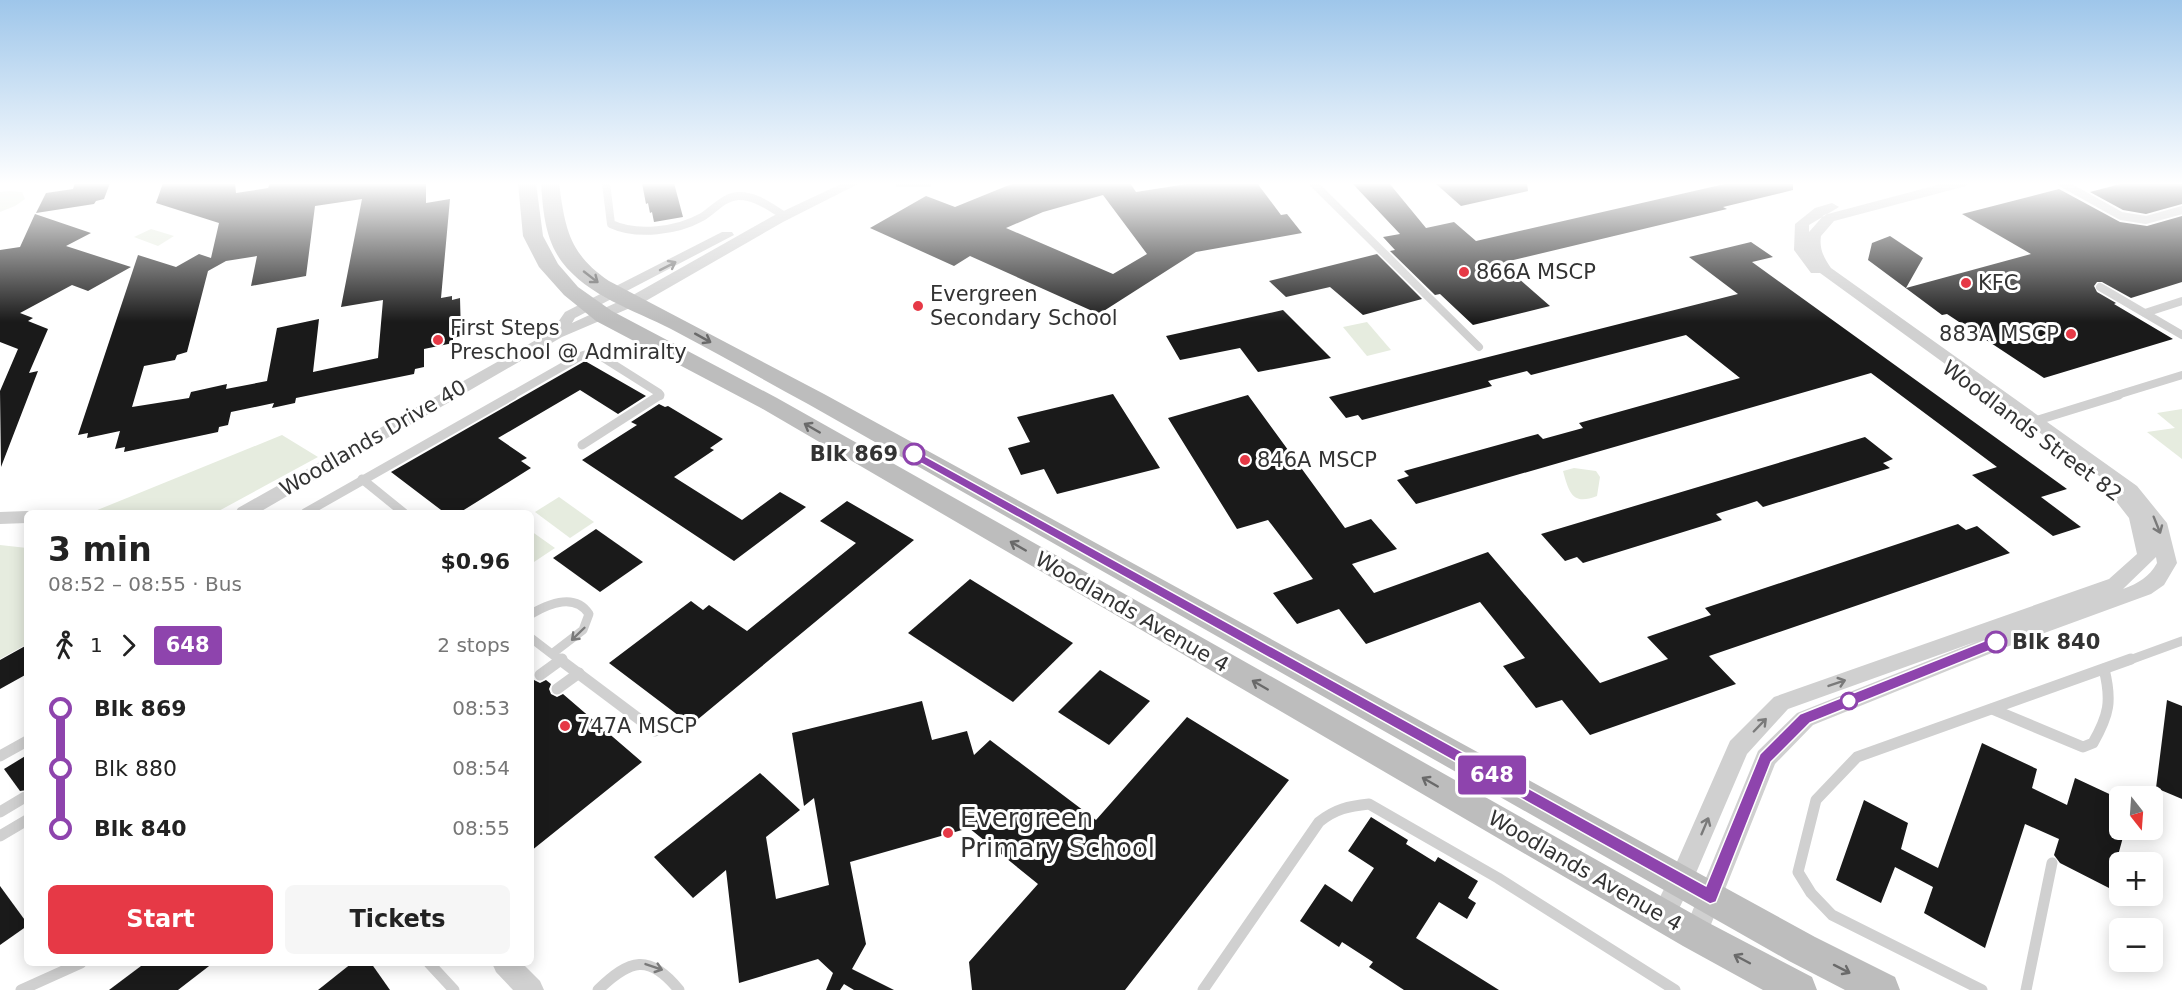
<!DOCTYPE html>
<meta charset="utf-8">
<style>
body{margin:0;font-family:"DejaVu Sans",sans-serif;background:#f6f6f6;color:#222;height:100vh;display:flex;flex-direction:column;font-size:22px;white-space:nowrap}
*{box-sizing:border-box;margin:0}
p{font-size:20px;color:#767676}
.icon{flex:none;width:33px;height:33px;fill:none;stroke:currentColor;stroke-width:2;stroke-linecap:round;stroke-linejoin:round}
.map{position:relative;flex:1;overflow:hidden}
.sheet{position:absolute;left:24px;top:510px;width:510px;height:456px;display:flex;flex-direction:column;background:#fff;border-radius:9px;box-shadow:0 3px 15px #0003}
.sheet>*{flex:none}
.badge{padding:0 12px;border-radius:4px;font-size:21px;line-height:39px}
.needle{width:39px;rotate:163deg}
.tools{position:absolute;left:2109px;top:786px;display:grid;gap:12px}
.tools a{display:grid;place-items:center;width:54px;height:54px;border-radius:9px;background:#fff;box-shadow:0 3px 15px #0003;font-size:30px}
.map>.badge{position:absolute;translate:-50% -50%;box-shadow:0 0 0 3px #fff}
.legs{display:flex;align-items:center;gap:9px;height:66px;padding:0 24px;font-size:20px}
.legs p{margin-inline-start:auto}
.headline{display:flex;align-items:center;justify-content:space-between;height:102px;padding:0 24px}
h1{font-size:33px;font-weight:700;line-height:45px}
.primary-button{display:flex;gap:12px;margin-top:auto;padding:12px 24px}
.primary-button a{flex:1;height:69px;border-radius:9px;background:#e63946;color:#fff;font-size:24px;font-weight:700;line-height:69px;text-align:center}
.primary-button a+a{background:#f6f6f6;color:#222}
ul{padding:0 24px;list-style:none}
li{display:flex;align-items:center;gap:21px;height:60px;font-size:22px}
li i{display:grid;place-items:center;width:9px;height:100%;margin:0 8px;background:currentColor}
li i::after{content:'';width:15px;height:15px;margin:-8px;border:4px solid;border-radius:50%;background:#fff}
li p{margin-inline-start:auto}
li:first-child i{background:linear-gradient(#0000 50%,currentColor 0)}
li:last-child i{background:linear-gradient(currentColor 50%,#0000 0)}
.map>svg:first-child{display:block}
.green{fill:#e6ecdf}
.building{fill:#1a1a1a;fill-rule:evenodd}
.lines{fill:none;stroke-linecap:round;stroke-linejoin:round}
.lane-far2{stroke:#d0d0d0;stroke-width:8}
.lane-far1{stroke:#d0d0d0;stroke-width:9}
.lane{stroke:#d0d0d0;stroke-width:11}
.street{fill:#d0d0d0;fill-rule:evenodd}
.secondary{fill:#bdbdbd;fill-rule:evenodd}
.oneway{stroke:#7a7a7a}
.oneway2{stroke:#6a6a6a}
.line-1{fill:#8e44ad;stroke:#fff;stroke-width:1.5}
.poi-dot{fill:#e63946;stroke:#fff;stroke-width:2}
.stop-1-dot{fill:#fff;stroke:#8e44ad;stroke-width:3}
.labels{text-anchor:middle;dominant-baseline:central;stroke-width:6;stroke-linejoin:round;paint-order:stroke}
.poi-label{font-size:21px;fill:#333;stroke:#fff;text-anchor:start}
.street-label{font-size:21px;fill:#333;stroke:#fff}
.stop-label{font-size:21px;font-weight:bold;fill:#333;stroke:#fff;text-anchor:end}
.near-poi-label{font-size:26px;fill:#333;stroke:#fff;text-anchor:start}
</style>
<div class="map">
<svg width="2182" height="990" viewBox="0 0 2182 990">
<rect width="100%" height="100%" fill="#fff"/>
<g class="green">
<polygon points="9,191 22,192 25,199 15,206 0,212 0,192"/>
<polygon points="151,229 174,236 158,246 134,237"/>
<polygon points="1367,322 1391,350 1367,356 1343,327"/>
<polygon points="2182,409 2182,459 2147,432 2175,428 2157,413"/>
<polygon points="282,435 318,457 215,513 90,513"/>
<path d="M 1574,468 L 1596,471 L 1600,477 L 1597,496 C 1572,506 1569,492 1563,471 Z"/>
<polygon points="559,497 594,522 570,538 535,512"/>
<polygon points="531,531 555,548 531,564"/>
<polygon points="0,545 27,548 27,644 0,659"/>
</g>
<g class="building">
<polygon points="75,183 110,183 104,199 96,201 94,204 36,213 46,193 73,189"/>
<path d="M 163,183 L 235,183 L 236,193 L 268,188 L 270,183 L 426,183 L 426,203 L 450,199 L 441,298 L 452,296 L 452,300 L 460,298 L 461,336 L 453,338 L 453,343 L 424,349 L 424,367 L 415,369 L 414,374 L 296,398 L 295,403 L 272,408 L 274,403 L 231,412 L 228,425 L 219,427 L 218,432 L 124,452 L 125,447 L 115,449 L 120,431 L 87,438 L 88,433 L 78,435 L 138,255 L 176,267 L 199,254 L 211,258 L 219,223 L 156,203 ZM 362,199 L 341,307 L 383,300 L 378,358 L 313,372 L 319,319 L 277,328 L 267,381 L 226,389 L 227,384 L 191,392 L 189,398 L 132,407 L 144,366 L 175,360 L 177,355 L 187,352 L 208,271 L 226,261 L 257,256 L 251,286 L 306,276 L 315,206 Z"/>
<polygon points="642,183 674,183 683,217 654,222 652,212 650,213 648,203 646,204"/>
<path d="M 1014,183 L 1130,183 L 1136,192 L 1193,183 L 1257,183 L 1281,215 L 1287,214 L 1302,233 L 1196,252 L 1099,314 L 970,256 L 954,266 L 870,228 L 926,196 L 955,207 ZM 1103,195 L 1147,254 L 1113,274 L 1006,228 L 1043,212 Z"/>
<polygon points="1352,183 1389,183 1426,228 1454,222 1476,241 1729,183 1793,183 1793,190 1723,207 1727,209 1501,263 1550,306 1473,325 1440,294 1435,295 1390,251 1395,250 1383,237 1400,234"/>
<polygon points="1435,183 1527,183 1528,191 1461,206"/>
<polygon points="2124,183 2182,183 2182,204 2146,214 2123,210 2090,192"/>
<polygon points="2059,189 2120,222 2147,226 2182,216 2182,282 2131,298 2102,282 2097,282 2094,286 2097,292 2116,303 2114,304 2173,339 2044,378 1947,314 1942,315 1868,260 1872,243 1890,236 1923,258 1906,288 2031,254 1962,214"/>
<polygon points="35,214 91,233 66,246 131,267 88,291 72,285 20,313 33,318 28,321 48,329 29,373 38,371 1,467 0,391 18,349 0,342 0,250 20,247"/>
<polygon points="1751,242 1773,257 1752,262 2067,489 2041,497 2081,527 2053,536 1972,475 1997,467 1871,373 1416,504 1397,480 1409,476 1404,471 1538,434 1543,439 1583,428 1579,423 1740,378 1686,335 1531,375 1527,371 1488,381 1492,386 1362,420 1358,415 1346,418 1329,397 1738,294 1689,257"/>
<polygon points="1377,254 1422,299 1363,315 1330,287 1286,297 1269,281"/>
<polygon points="1283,310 1331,358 1258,372 1240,348 1180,360 1166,336"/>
<polygon points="585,361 646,396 618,414 580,390 498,438 527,458 521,461 531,468 459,513 445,513 391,472"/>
<polygon points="1113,394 1160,468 1057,494 1044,469 1021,475 1008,448 1030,442 1017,417"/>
<polygon points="1248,395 1345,528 1371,519 1397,549 1352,564 1374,593 1488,552 1600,683 1668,659 1647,637 1711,615 1705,608 1958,524 1966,530 1977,526 2010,553 1709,656 1736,684 1590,735 1562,700 1536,708 1503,666 1525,658 1480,602 1366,644 1339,609 1297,624 1273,593 1313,579 1268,520 1237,529 1168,418"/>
<polygon points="659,404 665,407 668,406 723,439 710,448 714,450 674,477 742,520 780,492 806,507 734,561 582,460 637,425 631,422"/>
<polygon points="1865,437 1893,459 1883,463 1890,468 1763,507 1757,501 1745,505 1716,514 1722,520 1583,563 1577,557 1565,561 1541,534"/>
<polygon points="847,501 914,540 691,725 609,663 691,601 703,610 709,605 747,631 856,543 820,521"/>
<polygon points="596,529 643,562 600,592 553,558"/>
<polygon points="970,579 1073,643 1013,702 908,633"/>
<polygon points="27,645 27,674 0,689 0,660"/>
<polygon points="531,668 534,670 532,675 534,680 540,683 546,680 551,684 549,689 551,694 557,697 563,694 642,762 531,851"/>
<polygon points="1100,670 1150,701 1109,745 1058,712"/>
<polygon points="2167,700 2182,706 2182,799 2156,788"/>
<polygon points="922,701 932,740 967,731 974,755 990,740 1096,820 1187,717 1289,780 1125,990 972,990 969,962 1038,884 969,828 850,862 866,944 852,969 894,990 854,990 844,984 840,990 826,990 833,973 818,959 739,983 726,870 693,898 654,857 760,773 800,810 766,837 776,899 829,885 814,798 804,806 792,733"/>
<polygon points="1982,743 2037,769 2032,788 2067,805 2075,778 2120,799 2120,830 2125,830 2109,888 2060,863 2054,855 2059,839 2025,824 1985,948 1924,913 1933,887 1895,867 1881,903 1836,880 1864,800 1908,823 1901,849 1938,868"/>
<polygon points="27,755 27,790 20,791 4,769"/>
<polygon points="1371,817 1408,840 1406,844 1435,862 1438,857 1478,881 1468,898 1476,903 1467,919 1439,902 1416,938 1499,990 1404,990 1369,967 1373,962 1342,942 1339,947 1300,921 1325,884 1352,902 1354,898 1374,868 1348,851"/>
<polygon points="0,886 27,923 27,926 0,945"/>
<polygon points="145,963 213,963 178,990 109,990"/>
<polygon points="352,963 371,963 390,990 318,990"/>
</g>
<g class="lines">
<g class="lane-far2">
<path d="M 606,183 L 611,224 C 637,236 677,231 702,217 C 714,210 723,197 738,196 C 755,195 771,208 785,216"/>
<polyline points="899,183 928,183"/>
<polyline points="1313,183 1479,347"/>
<polyline points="2062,183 2121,216 2146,220 2182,210"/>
<polyline points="2100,287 2182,335"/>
<polyline points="2145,313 2182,301"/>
<polyline points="511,396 583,355 594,352 659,393 660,396"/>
<polyline points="2114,396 2182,375"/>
</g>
<g class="lane-far1">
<polyline points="2025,424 2119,395"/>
<polyline points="582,445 660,395"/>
<polyline points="362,479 404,513"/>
<polyline points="305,513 513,395"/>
<path d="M 531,614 C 550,603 575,593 589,614 L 583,630 L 553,653"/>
<polyline points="531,638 561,661"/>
<polyline points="560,661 562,659"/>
<polyline points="2127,661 2182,641"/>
</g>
<g class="lane">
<polyline points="559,659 655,731"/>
<polyline points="540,675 562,659"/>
<polyline points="557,689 579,673"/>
<path d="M 1992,709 L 2083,747 L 2093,743 C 2109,715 2112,701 2104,669"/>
<polyline points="0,756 27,741"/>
<polyline points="0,812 25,797"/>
<polyline points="0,836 27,820"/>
<polyline points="429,963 454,990"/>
<polyline points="21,990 81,963"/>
<path d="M 598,990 C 630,959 649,953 679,990"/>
<path d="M 1203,990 L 1319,822 C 1335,809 1349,806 1369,804 L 1498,878 L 1675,990"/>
<polyline points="1982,990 1832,915 1811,893 1798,872 1816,800 1857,757 2131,659"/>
<polyline points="2026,990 2052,863"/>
</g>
<g class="street">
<polygon points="843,183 860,183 783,222 644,302 562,337 258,513 235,513 238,508 552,331 565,312 722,232 732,232 734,235 575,318 572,323 633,295 773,216"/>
<path d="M 1945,183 L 1967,183 L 1966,186 L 1834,221 L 1821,236 C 1819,249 1824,258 1831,268 L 2137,486 L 2167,523 L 2177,563 L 2164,585 L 2151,594 L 2009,646 L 1813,725 L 1775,764 L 1704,942 L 1695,946 L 1686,942 L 1683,934 L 1758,751 L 1797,713 L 1978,641 L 1788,709 L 1747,754 L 1693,880 L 1672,923 L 1663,927 L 1654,923 L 1651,915 L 1672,873 L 1730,741 L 1774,697 L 2109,579 L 2137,554 L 2129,518 L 2115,500 L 2118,496 L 2124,494 L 1820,273 L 1811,273 L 1794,250 L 1795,224 L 1815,208 L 1832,203 L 1839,207 L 1809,225 L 1809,232 L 1824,215 ZM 2156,557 L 2157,563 C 2149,577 2139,583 2123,589 Z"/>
<polygon points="27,511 34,513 27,513 27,523 0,524 0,512"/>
<polygon points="492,963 522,963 540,981 544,990 513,990 496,972"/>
</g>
<g class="secondary">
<polygon points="518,183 536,183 543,236 558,264 578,287 612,311 777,398 1707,922 1812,977 1817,990 1763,990 1683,946 761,408 596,321 564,295 539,267 523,236"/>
<path d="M 541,183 L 559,183 C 565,228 569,254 609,281 L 824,394 L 1815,937 L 1895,977 L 1900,990 L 1845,990 L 1789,961 L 808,404 C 762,379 717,353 671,329 C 634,310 588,296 562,262 C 545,239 543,211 541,183 Z"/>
</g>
</g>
<defs><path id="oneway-shaft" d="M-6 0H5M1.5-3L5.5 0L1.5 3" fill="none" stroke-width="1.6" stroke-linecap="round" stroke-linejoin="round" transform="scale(1.5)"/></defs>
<g class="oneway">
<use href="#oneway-shaft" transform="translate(668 266) rotate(-27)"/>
<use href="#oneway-shaft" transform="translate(2157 525) rotate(68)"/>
<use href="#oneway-shaft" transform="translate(578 634) rotate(136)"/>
<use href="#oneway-shaft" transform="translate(1837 683) rotate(-19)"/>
<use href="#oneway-shaft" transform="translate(1760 725) rotate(-46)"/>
<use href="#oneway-shaft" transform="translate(1705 826) rotate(-67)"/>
<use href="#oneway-shaft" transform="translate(654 967) rotate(19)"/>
</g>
<g class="oneway2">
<use href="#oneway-shaft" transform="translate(591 277) rotate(38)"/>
<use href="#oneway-shaft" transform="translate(703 338) rotate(29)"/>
<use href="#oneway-shaft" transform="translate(812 428) rotate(-150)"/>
<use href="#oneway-shaft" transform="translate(1018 546) rotate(-150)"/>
<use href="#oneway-shaft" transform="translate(1260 685) rotate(-150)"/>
<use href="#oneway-shaft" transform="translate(1430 782) rotate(-150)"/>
<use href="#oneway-shaft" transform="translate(1742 959) rotate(-152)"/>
<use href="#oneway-shaft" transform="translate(1842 969) rotate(27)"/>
</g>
<linearGradient id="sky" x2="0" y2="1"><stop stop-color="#9ec6ea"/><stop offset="0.57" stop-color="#fff"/><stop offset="1" stop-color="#fff" stop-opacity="0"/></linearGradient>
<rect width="2182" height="322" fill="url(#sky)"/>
<polygon class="line-1" points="914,450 1706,886 1760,754 1800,714 1992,638 2001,638 2003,642 2001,646 1810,723 1771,762 1718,897 1716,902 1710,904 910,457 910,451"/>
<g class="poi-dot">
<circle cx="1464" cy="272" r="6"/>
<circle cx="1966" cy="283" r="6"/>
<circle cx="918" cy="306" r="6"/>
<circle cx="2071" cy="334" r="6"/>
<circle cx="438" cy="340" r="6"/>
<circle cx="1245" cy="460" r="6"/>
<circle cx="565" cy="726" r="6"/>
<circle cx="948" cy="833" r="6"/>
</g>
<g class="stop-1-dot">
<circle cx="914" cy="454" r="10"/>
<circle cx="1996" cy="642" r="10"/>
<circle cx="1849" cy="701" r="8"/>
</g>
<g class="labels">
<g class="poi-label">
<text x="1476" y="272">866A MSCP</text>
<text x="1978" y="283">KFC</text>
<text x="930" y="294">Evergreen<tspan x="930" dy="24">Secondary School</tspan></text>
<text x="450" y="328">First Steps<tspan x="450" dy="24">Preschool @ Admiralty</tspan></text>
<text x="2059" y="334" text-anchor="end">883A MSCP</text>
<text x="1257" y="460">846A MSCP</text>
<text x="577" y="726">747A MSCP</text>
</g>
<g class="street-label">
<text transform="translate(2032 431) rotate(37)">Woodlands Street 82</text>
<text transform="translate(373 438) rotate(-30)">Woodlands Drive 40</text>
<text transform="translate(1132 612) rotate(30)">Woodlands Avenue 4</text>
<text transform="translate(1585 871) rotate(30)">Woodlands Avenue 4</text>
</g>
<g class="stop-label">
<text x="898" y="454">Blk 869</text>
<text x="2012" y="642" text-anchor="start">Blk 840</text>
</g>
<g class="near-poi-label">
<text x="960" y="818">Evergreen<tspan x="960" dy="30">Primary School</tspan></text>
</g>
</g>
</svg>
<div class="tools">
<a><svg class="needle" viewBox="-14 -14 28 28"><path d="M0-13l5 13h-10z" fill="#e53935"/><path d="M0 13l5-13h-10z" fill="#767676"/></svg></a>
<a>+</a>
<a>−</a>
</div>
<b class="badge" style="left:1492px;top:775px;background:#8e44ad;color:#fff">648</b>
<section class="sheet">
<div class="headline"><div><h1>3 min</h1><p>08:52 – 08:55 · Bus</p></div><b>$0.96</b></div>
<div class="legs"><svg class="icon" aria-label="walk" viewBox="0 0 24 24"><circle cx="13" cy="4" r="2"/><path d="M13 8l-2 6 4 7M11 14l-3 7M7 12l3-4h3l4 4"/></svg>1<svg class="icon" aria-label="forward" viewBox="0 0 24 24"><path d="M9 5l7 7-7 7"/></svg><b class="badge" style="background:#8e44ad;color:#fff">648</b><p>2 stops</p></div>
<ul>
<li><i style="color:#8e44ad"></i><b>Blk 869</b><p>08:53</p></li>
<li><i style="color:#8e44ad"></i><span>Blk 880</span><p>08:54</p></li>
<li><i style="color:#8e44ad"></i><b>Blk 840</b><p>08:55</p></li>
</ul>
<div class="primary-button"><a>Start</a><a>Tickets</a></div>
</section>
</div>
